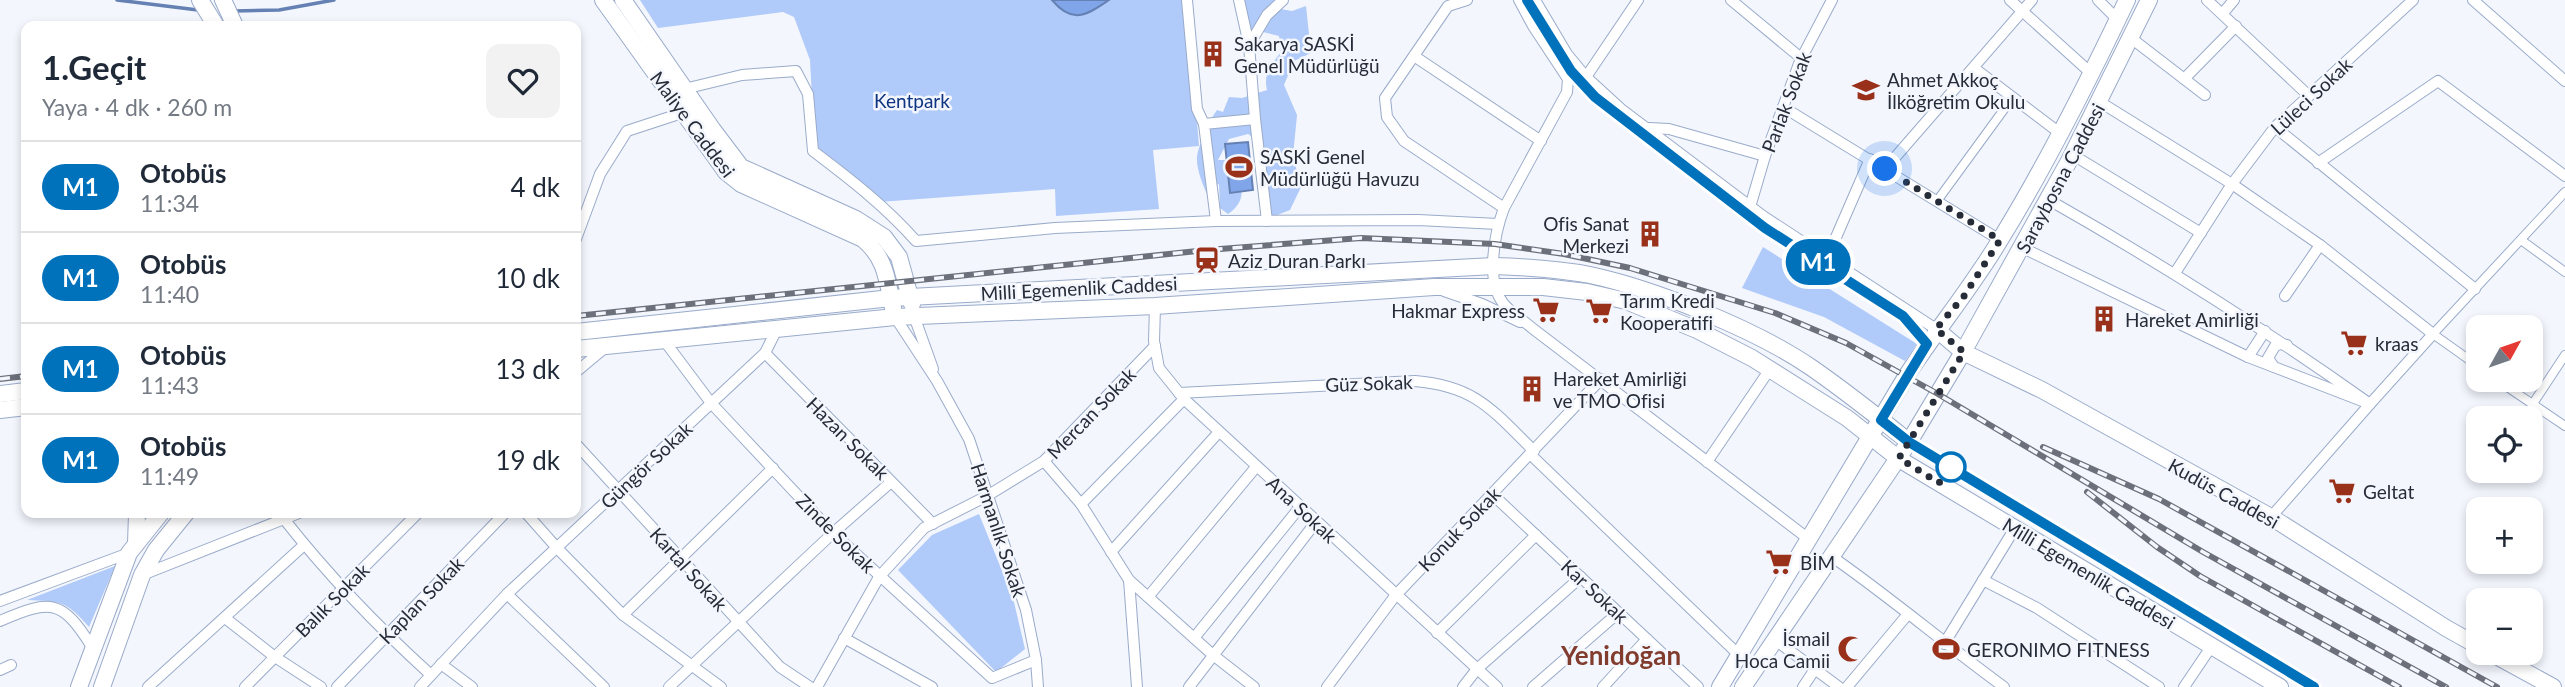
<!DOCTYPE html>
<html lang="tr">
<meta charset="utf-8">
<style>
body{margin:0;font-family:Lato,sans-serif;background:#f2f2f3;color:#1f2937;height:100vh;display:flex;flex-direction:column;font-size:26px;white-space:nowrap}
*{box-sizing:border-box;margin:0}
p{font-size:23px;color:#747a83}
.icon{flex:none;width:38px;height:38px;fill:none;stroke:currentColor;stroke-width:2;stroke-linecap:round;stroke-linejoin:round}
.map{position:relative;flex:1;overflow:hidden}
.side{position:absolute;left:21px;top:21px;width:560px;height:497px;display:flex;flex-direction:column;background:#fff;border-radius:14px;box-shadow:0 4px 10px #0003}
.side>*{flex:none}
.badge{padding:0 14px;border-radius:23px;font-size:24px;line-height:46px}
.needle{width:46px;rotate:50deg}
.controls{position:absolute;left:2466px;top:315px;display:grid;gap:14px}
.controls a{display:grid;place-items:center;width:77px;height:77px;border-radius:14px;background:#fff;box-shadow:0 4px 10px #0003;font-size:35px}
.you{position:absolute;width:35px;height:35px;margin:-18px;border:5px solid #fff;border-radius:50%;background:#1a73e8;box-shadow:0 0 0 10px #1a73e833}
.map>.badge{position:absolute;translate:-50% -50%;box-shadow:0 0 0 4px #fff}
.round{display:grid;place-items:center;flex:none;width:74px;height:74px;border-radius:14px;background:#f2f2f3}
.head{display:flex;align-items:center;justify-content:space-between;height:119px;padding:0 21px}
h1{font-size:33px;font-weight:700;line-height:52px}
ul{padding:0;list-style:none}
li{display:flex;align-items:center;gap:21px;height:91px;padding:0 21px;border-top:2px solid #e0e1e3}
li div{flex:1}
li b{display:block;font-size:26px}
li em{font-style:normal}
li .badge{min-width:77px;font-weight:700;text-align:center}
.map>svg:first-child{display:block}
.green{fill:#b0caf9}
.water{fill:#80a5e8;stroke:#6581b3;stroke-width:2}
.lines{fill:none;stroke-linecap:round;stroke-linejoin:round}
.stream{stroke:#6581b3;stroke-width:3.5}
.pedestrian-casing{stroke:#9aabca;stroke-width:10}
.minor-casing{stroke:#9aabca;stroke-width:12}
.secondary-casing{stroke:#9aabca;stroke-width:18}
.pedestrian{stroke:#fff;stroke-width:8}
.minor{stroke:#fff;stroke-width:10}
.secondary{stroke:#fff;stroke-width:16}
.rail-casing{stroke:#6b707a;stroke-width:6}
.rail{stroke:#f3f6fd;stroke-width:3.5;stroke-dasharray:10;stroke-linecap:butt}
.line-casing{stroke:#fff;stroke-width:16}
.line{stroke:#0072bc;stroke-width:10}
.walk{stroke:#262c38;stroke-width:7;stroke-dasharray:0 12.6}
.stop-dot{fill:#fff;stroke:#0072bc;stroke-width:3.5}
.labels{text-anchor:middle;dominant-baseline:central;stroke-width:5;stroke-linejoin:round;paint-order:stroke}
.poi-label{font-size:19px;fill:#262c38;stroke:#f3f6fd;text-anchor:start}
.street-label{font-size:19px;fill:#262c38;stroke:#f3f6fd}
.park-label{font-size:19px;fill:#0e3582;stroke:#f3f6fd}
.district-label{font-size:26px;font-weight:bold;fill:#823c2d;stroke:#f3f6fd}
</style>
<div class="map">
<svg width="2565" height="687" viewBox="0 0 2565 687">
<rect width="100%" height="100%" fill="#f3f6fd"/>
<g class="green">
<polygon points="640,0 1187,0 1199,146 1153,150 1159,209 1056,216 1055,189 879,202 815,152 810,60 794,17 783,12 658,28"/>
<path d="M 1239,0 L 1283,0 L 1275,8 L 1292,11 L 1306,6 L 1311,53 L 1294,61 L 1284,85 L 1297,115 L 1293,156 L 1301,187 L 1290,210 L 1272,217 L 1260,199 L 1261,143 L 1248,134 L 1229,139 L 1218,160 L 1226,160 C 1241,177 1251,199 1228,214 L 1220,208 L 1219,184 L 1216,185 L 1208,196 C 1203,186 1196,168 1197,157 C 1198,146 1210,119 1217,110 L 1223,112 L 1229,97 L 1242,98 L 1267,90 C 1263,74 1271,65 1281,52 L 1279,36 L 1263,32 L 1249,45 Z"/>
<polygon points="1763,247 1917,344 1905,361 1824,317 1742,288"/>
<polygon points="979,514 1013,598 1025,649 996,672 898,570 932,535"/>
<path d="M 115,566 L 89,627 C 67,601 60,601 27,600 Z"/>
</g>
<g class="water">
<path d="M 1052,0 L 1109,0 C 1086,16 1072,24 1052,0 Z"/>
<polygon points="1248,142 1253,190 1230,193 1225,144"/>
</g>
<g class="lines">
<g class="stream">
<polyline points="117,0 198,10"/>
<polyline points="234,11 279,10 334,0"/>
</g>
<g class="pedestrian-casing">
<g id="pedestrian">
<polyline points="1937,201 2013,97"/>
<polyline points="2521,240 2565,272"/>
<polyline points="2478,366 2433,334 2565,192"/>
<polyline points="2497,380 2565,426"/>
<polyline points="2532,405 2565,355"/>
</g>
</g>
<g class="minor-casing">
<g id="minor">
<polyline points="1187,0 1197,109 1204,124"/>
<polyline points="1239,0 1249,45 1255,119"/>
<polyline points="1467,0 1448,6 1385,98 1387,117 1404,141 1504,208"/>
<path d="M 1519,0 L 1533,26 L 1568,79 L 1567,92 L 1504,208 C 1495,232 1485,280 1503,303 C 1510,312 1523,320 1532,328 L 1810,540"/>
<polyline points="1535,0 1567,54 1586,77 1621,109 1763,216 1936,329"/>
<polyline points="1731,0 1801,58"/>
<polyline points="2010,0 2092,74"/>
<polyline points="2098,0 2118,20"/>
<polyline points="2207,0 2309,96"/>
<polyline points="2473,0 2565,81"/>
<polyline points="2223,13 2234,0"/>
<polyline points="2131,38 2205,95"/>
<polyline points="1249,45 1267,15 1283,0"/>
<polyline points="1414,56 1541,141"/>
<polyline points="1974,68 2061,134"/>
<polyline points="1586,77 1638,0"/>
<polyline points="2184,79 2236,26"/>
<path d="M 684,89 L 742,75 L 796,71 L 808,94 L 813,151 C 850,179 885,206 916,241 L 1055,228 L 1216,221 L 1418,220 L 1498,224"/>
<polyline points="1783,107 2000,240"/>
<polyline points="2275,127 2475,289"/>
<polyline points="1649,128 1669,129 1765,156"/>
<polyline points="2073,155 2201,233"/>
<polyline points="2318,163 2438,81 2565,176"/>
<polyline points="1885,169 2032,0"/>
<path d="M 2049,200 C 2160,263 2266,330 2370,404 L 2271,517"/>
<polyline points="1750,207 1765,156 1800,61 1832,0"/>
<polyline points="1216,221 1204,124 1255,119 1267,221"/>
<polyline points="576,239 600,174 627,131 688,111"/>
<polyline points="2023,248 2248,357 2370,404 2433,334 2320,245 2232,184 2100,102"/>
<polyline points="1827,258 1870,159"/>
<polyline points="2175,273 2232,184 2275,127 2413,0"/>
<polyline points="1444,291 1482,304 1520,322"/>
<polyline points="2285,296 2320,245"/>
<polyline points="1155,306 1154,341 1159,368 1184,399 1497,687"/>
<polyline points="914,316 933,369"/>
<polyline points="895,317 937,381 969,439 1026,610 1036,660 1038,687"/>
<polyline points="663,339 711,403 833,533 992,678 1036,660"/>
<polyline points="765,353 933,524"/>
<polyline points="2248,357 2265,331"/>
<polyline points="2274,367 2268,358 2275,346 2280,344 2287,345"/>
<polyline points="576,372 606,347"/>
<path d="M 1179,393 L 1415,381 C 1476,386 1493,411 1534,451"/>
<polyline points="576,444 780,667 810,687"/>
<polyline points="1530,454 1740,656"/>
<polyline points="1044,461 1081,504 1129,580 1213,655 1254,687"/>
<polyline points="1707,462 1770,369"/>
<polyline points="1492,494 1698,687"/>
<polyline points="1081,504 1184,399"/>
<polyline points="526,513 557,548 623,615 721,687"/>
<path d="M 284,519 C 328,575 378,627 431,675"/>
<polyline points="1111,552 1218,433"/>
<path d="M 1831,556 C 1890,597 1945,644 2004,687"/>
<polyline points="142,575 299,513"/>
<polyline points="1129,580 1137,687"/>
<polyline points="1983,580 2037,608 2159,687"/>
<polyline points="507,594 604,687"/>
<polyline points="1148,597 1256,467"/>
<polyline points="0,601 129,553"/>
<polyline points="623,615 773,468"/>
<polyline points="225,618 275,657 321,687"/>
<path d="M 0,621 C 51,599 62,599 92,647"/>
<polyline points="1437,633 1536,535"/>
<polyline points="844,638 932,687"/>
<polyline points="1194,638 1300,507"/>
<polyline points="1774,639 1839,687"/>
<polyline points="1944,644 2015,528"/>
<polyline points="441,664 472,687"/>
<polyline points="0,670 11,665"/>
<polyline points="148,687 304,545"/>
<polyline points="245,687 418,513"/>
<polyline points="337,687 505,513"/>
<polyline points="420,687 507,594 765,353 777,329"/>
<polyline points="669,687 833,533 891,482"/>
<polyline points="817,687 879,577 924,528 987,496 1044,461 1155,346"/>
<polyline points="1189,687 1316,522"/>
<polyline points="1327,687 1395,596 1601,379"/>
<polyline points="1463,687 1477,669 1581,577"/>
<polyline points="1533,687 1618,613"/>
<polyline points="1603,687 1647,639"/>
<polyline points="1803,687 1815,669"/>
<polyline points="1847,687 1908,614"/>
<polyline points="2184,687 2211,647"/>
</g>
</g>
<g class="secondary-casing">
<g id="secondary">
<polyline points="200,0 216,26"/>
<polyline points="223,0 235,26"/>
<path d="M 603,0 L 726,172 L 741,184 L 863,239 C 886,258 887,280 893,308"/>
<polyline points="623,0 713,130 741,167 856,219 884,237 899,257 912,304"/>
<polyline points="1936,329 1963,352 2042,390 2271,517 2446,628 2478,646"/>
<path d="M 576,332 L 891,298 L 1494,266 C 1527,267 1558,269 1590,275 C 1655,289 1757,330 1812,368 C 1845,391 1878,417 1909,442"/>
<polyline points="576,349 895,317 1155,306 1434,287 1543,287 1587,292 1626,301 1697,330 1752,358 1847,418 1899,459 2280,687"/>
<polyline points="0,394 26,391"/>
<polyline points="0,410 26,407"/>
<polyline points="136,544 137,513"/>
<polyline points="2491,653 2553,687"/>
<polyline points="79,687 129,553 161,513"/>
<polyline points="102,687 142,575 156,550 186,513"/>
<path d="M 1720,687 L 1907,375 C 1937,329 1972,287 2000,240 C 2048,162 2088,82 2127,0"/>
<polyline points="1743,687 1909,442 1963,352 2069,161 2149,0"/>
</g>
</g>
<use href="#pedestrian" class="pedestrian"/>
<use href="#minor" class="minor"/>
<use href="#secondary" class="secondary"/>
<g class="rail-casing">
<g id="rail">
<polyline points="576,316 1207,250 1361,238 1495,244 1564,254 1630,268 1775,313 1846,343 1938,394 2203,552 2446,687"/>
<polyline points="0,379 26,376"/>
<polyline points="2043,447 2159,499 2497,687"/>
<polyline points="2087,492 2157,547 2200,576 2399,687"/>
</g>
</g>
<use href="#rail" class="rail"/>
</g>
<g class="lines">
<g class="line-casing">
<polyline id="line" points="1527,0 1571,71 1595,97 1765,228 1903,316 1927,344 1881,420 1909,442 2314,687"/>
</g>
<use href="#line" class="line"/>
<polyline class="walk" points="1885,169 2000,240 1964,296 1936,329 1964,352 1899,458 1939,483 1951,467"/>
</g>
<defs>
<g id="building-bare" transform="scale(2.1)"><path d="M-4-6H4V6H1V3H-1V6H-4ZM-2.5-4.3h1.7v1.8h-1.7ZM.8-4.3h1.7v1.8H.8ZM-2.5-1h1.7V.8h-1.7ZM.8-1h1.7V.8H.8Z" fill="#993019" stroke="#f3f6fd" stroke-width="2.5" paint-order="stroke"/></g>
<g id="school-bare" transform="scale(2.1)"><path d="M0-5L7-2L0 1L-7-2ZM-4 1L0 2.5L4 1V4Q0 6-4 4Z" fill="#993019" stroke="#f3f6fd" stroke-width="2.5" paint-order="stroke"/></g>
<g id="stadium-bare" transform="scale(2.1)"><path d="M0-5a6.5 5 0 1 0 0 10a6.5 5 0 1 0 0-10ZM-3.5-1.8h7v3.6h-7Z" fill="#993019" stroke="#f3f6fd" stroke-width="2.5" paint-order="stroke"/></g>
<g id="station-bare" transform="scale(2.1)"><path d="M-3-6H3Q5-6 5-4V2Q5 4 3 4L4.5 6H3L1.5 4h-3L-3 6H-4.5L-3 4Q-5 4-5 2V-4Q-5-6-3-6ZM-3.5-4v3h7v-3ZM-3.5 1v1.5H-2V1ZM2 1v1.5H3.5V1Z" fill="#993019" stroke="#f3f6fd" stroke-width="2.5" paint-order="stroke"/></g>
<g id="supermarket-bare" transform="scale(2.1)"><path d="M-6-5.5h2.5l.6 2H6L4.5 2H-2.5L-4.4-4H-6ZM-1.5 3.2a1.3 1.3 0 1 0 .1 0ZM3 3.2a1.3 1.3 0 1 0 .1 0Z" fill="#993019" stroke="#f3f6fd" stroke-width="2.5" paint-order="stroke"/></g>
<g id="mosque-bare" transform="scale(2.1)"><path d="M3.5-4.9A6 6 0 1 0 3.5 4.9A5 5 0 1 1 3.5-4.9Z" fill="#993019" stroke="#f3f6fd" stroke-width="2.5" paint-order="stroke"/></g>
</defs>
<g fill-rule="evenodd">
<use href="#building-bare" x="1213" y="54"/>
<use href="#school-bare" x="1866" y="90"/>
<use href="#stadium-bare" x="1239" y="167"/>
<use href="#building-bare" x="1650" y="234"/>
<use href="#station-bare" x="1207" y="260"/>
<use href="#supermarket-bare" x="1546" y="310"/>
<use href="#supermarket-bare" x="1599" y="311"/>
<use href="#building-bare" x="2104" y="319"/>
<use href="#supermarket-bare" x="2354" y="343"/>
<use href="#building-bare" x="1532" y="389"/>
<use href="#supermarket-bare" x="2342" y="491"/>
<use href="#supermarket-bare" x="1779" y="562"/>
<use href="#mosque-bare" x="1851" y="649"/>
<use href="#stadium-bare" x="1946" y="649"/>
</g>
<circle class="stop-dot" cx="1951" cy="467" r="14"/>
<g class="labels">
<g class="poi-label">
<text x="1234" y="43">Sakarya SASKİ<tspan x="1234" dy="22">Genel Müdürlüğü</tspan></text>
<text x="1887" y="79">Ahmet Akkoç<tspan x="1887" dy="22">İlköğretim Okulu</tspan></text>
<text x="1260" y="156">SASKİ Genel<tspan x="1260" dy="22">Müdürlüğü Havuzu</tspan></text>
<text x="1629" y="223" text-anchor="end">Ofis Sanat<tspan x="1629" dy="22">Merkezi</tspan></text>
<text x="1228" y="260">Aziz Duran Parkı</text>
<text x="1620" y="300">Tarım Kredi<tspan x="1620" dy="22">Kooperatifi</tspan></text>
<text x="1525" y="310" text-anchor="end">Hakmar Express</text>
<text x="2125" y="319">Hareket Amirliği</text>
<text x="2375" y="343">kraas</text>
<text x="1553" y="378">Hareket Amirliği<tspan x="1553" dy="22">ve TMO Ofisi</tspan></text>
<text x="2363" y="491">Geltat</text>
<text x="1800" y="562">BİM</text>
<text x="1830" y="638" text-anchor="end">İsmail<tspan x="1830" dy="22">Hoca Camii</tspan></text>
<text x="1967" y="649">GERONIMO FITNESS</text>
</g>
<g class="street-label">
<text transform="translate(2311 96) rotate(-43)">Lüleci Sokak</text>
<text transform="translate(1786 102) rotate(-69)">Parlak Sokak</text>
<text transform="translate(693 124) rotate(53)">Maliye Caddesi</text>
<text transform="translate(2060 178) rotate(-62)">Saraybosna Caddesi</text>
<text transform="translate(1079 288) rotate(-3)">Milli Egemenlik Caddesi</text>
<text transform="translate(1369 383) rotate(-2)">Güz Sokak</text>
<text transform="translate(1091 413) rotate(-46)">Mercan Sokak</text>
<text transform="translate(848 438) rotate(45)">Hazan Sokak</text>
<text transform="translate(646 465) rotate(-43)">Güngör Sokak</text>
<text transform="translate(2224 493) rotate(29)">Kudüs Caddesi</text>
<text transform="translate(1302 509) rotate(43)">Ana Sokak</text>
<text transform="translate(1459 529) rotate(-46)">Konuk Sokak</text>
<text transform="translate(999 530) rotate(72)">Harmanlık Sokak</text>
<text transform="translate(836 533) rotate(45)">Zinde Sokak</text>
<text transform="translate(689 569) rotate(48)">Kartal Sokak</text>
<text transform="translate(2089 573) rotate(31)">Milli Egemenlik Caddesi</text>
<text transform="translate(1595 591) rotate(43)">Kar Sokak</text>
<text transform="translate(332 600) rotate(-45)">Balık Sokak</text>
<text transform="translate(421 600) rotate(-46)">Kaplan Sokak</text>
</g>
<g class="park-label">
<text x="912" y="100">Kentpark</text>
</g>
<g class="district-label">
<text x="1621" y="655">Yenidoğan</text>
</g>
</g>
</svg>
<div class="controls">
<a><svg class="needle" viewBox="-14 -14 28 28"><path d="M0-13l5 13h-10z" fill="#e53935"/><path d="M0 13l5-13h-10z" fill="#747a83"/></svg></a>
<a><svg class="icon" aria-label="locate" viewBox="0 0 24 24"><circle cx="12" cy="12" r="6"/><path d="M12 2v4M12 18v4M2 12h4M18 12h4"/></svg></a>
<a>+</a>
<a>−</a>
</div>
<div class="you" style="left:1885px;top:169px"></div>
<b class="badge" style="left:1818px;top:262px;background:#0072bc;color:#fff">M1</b>
<section class="side">
<div class="head"><div><h1>1.Geçit</h1><p>Yaya · 4 dk · 260 m</p></div><a class="round"><svg class="icon" aria-label="heart" viewBox="0 0 24 24"><path d="M12 20l-8-8c-3-5 5-10 8-4 3-6 11-1 8 4z"/></svg></a></div>
<ul>
<li><span class="badge" style="background:#0072bc;color:#fff">M1</span><div><b>Otobüs</b><p>11:34</p></div><em>4 dk</em></li>
<li><span class="badge" style="background:#0072bc;color:#fff">M1</span><div><b>Otobüs</b><p>11:40</p></div><em>10 dk</em></li>
<li><span class="badge" style="background:#0072bc;color:#fff">M1</span><div><b>Otobüs</b><p>11:43</p></div><em>13 dk</em></li>
<li><span class="badge" style="background:#0072bc;color:#fff">M1</span><div><b>Otobüs</b><p>11:49</p></div><em>19 dk</em></li>
</ul>
</section>
</div>
